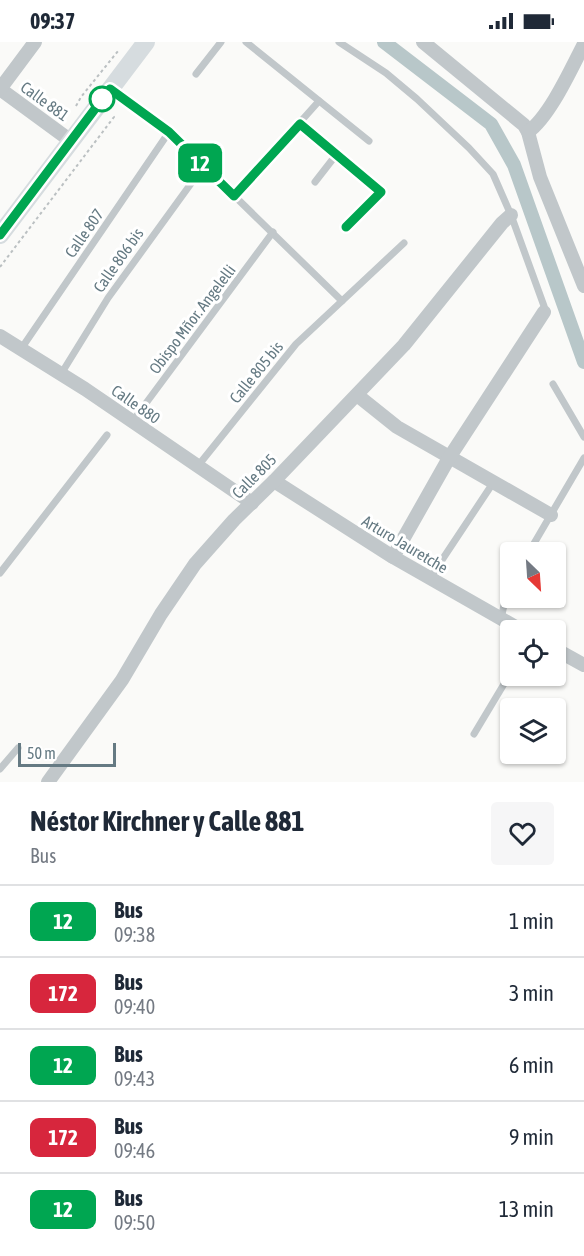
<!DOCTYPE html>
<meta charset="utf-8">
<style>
body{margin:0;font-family:"Asap Condensed",sans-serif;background:#f6f6f7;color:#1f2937;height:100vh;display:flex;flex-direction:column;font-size:22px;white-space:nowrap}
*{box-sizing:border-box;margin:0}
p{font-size:20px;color:#747a83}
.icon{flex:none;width:33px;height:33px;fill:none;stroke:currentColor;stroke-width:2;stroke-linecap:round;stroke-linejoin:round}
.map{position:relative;height:740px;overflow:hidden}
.details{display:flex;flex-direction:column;background:#fff;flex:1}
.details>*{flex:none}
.badge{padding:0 12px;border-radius:9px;font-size:21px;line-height:39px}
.needle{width:39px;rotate:155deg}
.buttons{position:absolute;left:500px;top:500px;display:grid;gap:12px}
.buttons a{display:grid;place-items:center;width:66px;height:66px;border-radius:6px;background:#fff;box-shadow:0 2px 4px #0004;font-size:30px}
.scale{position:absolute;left:18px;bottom:15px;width:98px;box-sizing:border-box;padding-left:6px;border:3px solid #657a83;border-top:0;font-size:16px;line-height:21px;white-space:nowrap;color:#657a83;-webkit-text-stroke:4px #fff;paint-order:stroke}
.map>.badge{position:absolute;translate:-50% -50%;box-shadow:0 0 0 3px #fff}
.round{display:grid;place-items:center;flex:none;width:63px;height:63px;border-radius:6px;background:#f6f6f7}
.headline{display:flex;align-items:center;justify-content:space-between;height:102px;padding:0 30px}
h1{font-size:28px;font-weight:700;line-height:45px}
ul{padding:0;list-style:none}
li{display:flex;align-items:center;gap:18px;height:72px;padding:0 30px;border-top:2px solid #e0e1e3}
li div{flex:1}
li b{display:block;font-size:22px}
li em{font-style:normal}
li .badge{min-width:66px;font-weight:700;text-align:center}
.status{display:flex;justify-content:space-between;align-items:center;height:42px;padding:0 30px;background:#fff;direction:ltr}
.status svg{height:16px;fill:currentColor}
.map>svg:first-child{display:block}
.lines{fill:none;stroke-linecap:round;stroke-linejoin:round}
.canal{stroke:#b8c7c9;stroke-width:14}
.path{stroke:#bbc0c2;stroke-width:2;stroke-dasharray:3 3;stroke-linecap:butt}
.service{stroke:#c1c7ca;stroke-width:7}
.minor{stroke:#c1c7ca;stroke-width:14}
.secondary{stroke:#d6dcdf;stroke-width:18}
.line-casing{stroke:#fff;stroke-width:14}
.line{stroke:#00a651;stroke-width:9}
.stop-dot{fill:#fff;stroke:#00a651;stroke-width:3}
.labels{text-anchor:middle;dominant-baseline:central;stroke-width:6;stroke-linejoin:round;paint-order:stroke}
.street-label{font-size:16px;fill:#657a83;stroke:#fff}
</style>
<div class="status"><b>09:37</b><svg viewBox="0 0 49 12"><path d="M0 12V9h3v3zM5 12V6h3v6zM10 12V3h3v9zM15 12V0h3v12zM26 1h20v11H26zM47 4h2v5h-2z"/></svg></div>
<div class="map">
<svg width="584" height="740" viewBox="0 0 584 740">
<rect width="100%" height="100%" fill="#fafaf8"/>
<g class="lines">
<polyline class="canal" points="384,0 491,82 514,123 584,320"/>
<g class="path">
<polyline points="76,64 81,55 118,9"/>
<polyline points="0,225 114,75 111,73"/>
</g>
<g class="service">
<polyline points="246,0 369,99"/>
<polyline points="339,0 386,31 417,57 469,106 493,132 511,173 544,264 544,270"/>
<polyline points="196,32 221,0"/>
<polyline points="112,48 169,90 342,259 404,201"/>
<polyline points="300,82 381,150 347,185"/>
<polyline points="315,140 336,113"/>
<polyline points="234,154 319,59"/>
<polyline points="21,307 169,90"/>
<polyline points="61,332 108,256 203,125"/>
<polyline points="553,342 584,395"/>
<polyline points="132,380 273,190"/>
<polyline points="197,425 296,302 342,259"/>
<polyline points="529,510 584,416"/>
<polyline points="0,531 107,393"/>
<polyline points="430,536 493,441"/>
<polyline points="501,577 507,549 510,544"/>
<polyline points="474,692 510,632"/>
<polyline points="0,727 18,706"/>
</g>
<g class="minor">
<polyline points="423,0 524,83 528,90 540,135 584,244"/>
<polyline points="0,47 71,99"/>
<polyline points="0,47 35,0"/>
<path d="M 528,90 C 550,74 571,27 584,2"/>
<polyline points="0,294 85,347 252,461"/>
<polyline points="357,353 397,385 551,473"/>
<polyline points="274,439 393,515 521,588"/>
<polyline points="393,515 449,416 544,270"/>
<polyline points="555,607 584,623"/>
<polyline points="48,740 122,638 161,572 195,522 234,478 274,439 404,303 502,181 511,173"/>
</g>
<polyline class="secondary" points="0,193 146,0"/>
</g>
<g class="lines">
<g class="line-casing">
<polyline id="line" points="0,193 110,47 169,90 234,154 300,82 381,150 346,185"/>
</g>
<use href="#line" class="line"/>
</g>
<circle class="stop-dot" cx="102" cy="57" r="12"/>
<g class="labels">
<g class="street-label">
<text transform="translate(45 59) rotate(36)">Calle 881</text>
<text transform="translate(84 191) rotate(-55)">Calle 807</text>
<text transform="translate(118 218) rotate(-55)">Calle 806 bis</text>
<text transform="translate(192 277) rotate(-53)">Obispo Mñor. Angelelli</text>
<text transform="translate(256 330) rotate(-51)">Calle 805 bis</text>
<text transform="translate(136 362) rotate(35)">Calle 880</text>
<text transform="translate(254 434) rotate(-45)">Calle 805</text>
<text transform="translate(405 502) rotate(31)">Arturo Jauretche</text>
</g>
</g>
</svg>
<div class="buttons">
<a><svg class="needle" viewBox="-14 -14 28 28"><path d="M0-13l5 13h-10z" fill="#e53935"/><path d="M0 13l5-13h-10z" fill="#747a83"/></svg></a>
<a><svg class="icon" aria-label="locate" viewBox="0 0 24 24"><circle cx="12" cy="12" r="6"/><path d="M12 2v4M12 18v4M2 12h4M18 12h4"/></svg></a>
<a><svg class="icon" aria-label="layers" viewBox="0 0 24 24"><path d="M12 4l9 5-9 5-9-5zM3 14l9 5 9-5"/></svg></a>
</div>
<div class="scale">50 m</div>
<b class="badge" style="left:200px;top:121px;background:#00a651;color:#fff">12</b>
</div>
<section class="details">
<div class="headline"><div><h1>Néstor Kirchner y Calle 881</h1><p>Bus</p></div><a class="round"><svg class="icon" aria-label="heart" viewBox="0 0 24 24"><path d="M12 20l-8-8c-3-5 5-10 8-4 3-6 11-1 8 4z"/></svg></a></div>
<ul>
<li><span class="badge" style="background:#00a651;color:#fff">12</span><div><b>Bus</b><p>09:38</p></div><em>1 min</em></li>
<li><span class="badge" style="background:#d7263d;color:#fff">172</span><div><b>Bus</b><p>09:40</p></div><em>3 min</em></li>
<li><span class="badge" style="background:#00a651;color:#fff">12</span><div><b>Bus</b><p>09:43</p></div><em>6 min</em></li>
<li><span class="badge" style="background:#d7263d;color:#fff">172</span><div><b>Bus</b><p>09:46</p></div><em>9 min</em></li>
<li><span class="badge" style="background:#00a651;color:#fff">12</span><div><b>Bus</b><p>09:50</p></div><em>13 min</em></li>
</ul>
</section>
